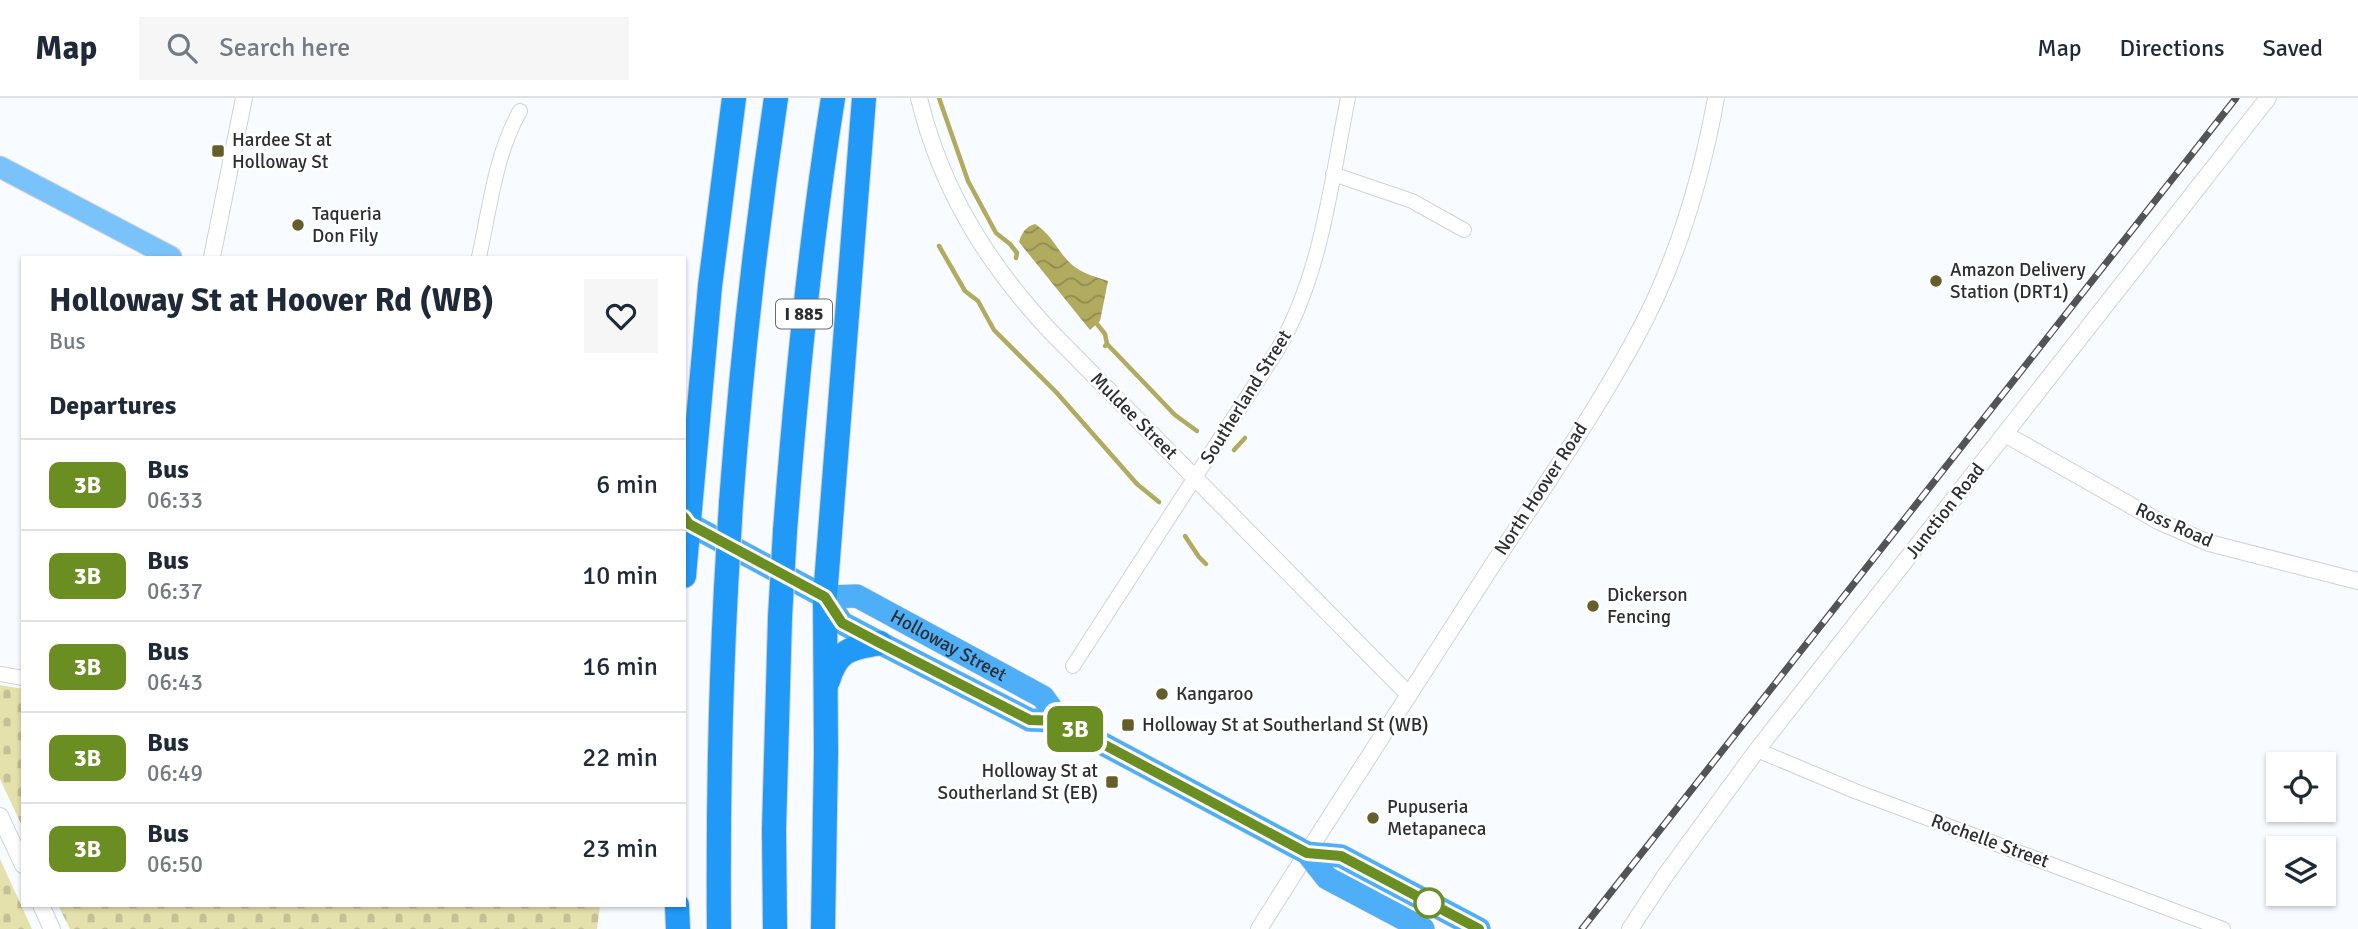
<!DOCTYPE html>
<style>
body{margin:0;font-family:Signika,sans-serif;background:#f6f6f7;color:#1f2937;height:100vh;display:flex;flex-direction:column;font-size:26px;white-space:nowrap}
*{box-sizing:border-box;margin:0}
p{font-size:23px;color:#747a83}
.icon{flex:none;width:38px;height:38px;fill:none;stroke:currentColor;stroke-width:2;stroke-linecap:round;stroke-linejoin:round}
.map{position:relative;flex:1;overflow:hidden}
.details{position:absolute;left:21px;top:158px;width:665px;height:651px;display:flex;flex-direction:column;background:#fff;border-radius:0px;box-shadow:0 2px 5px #0004}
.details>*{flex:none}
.badge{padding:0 14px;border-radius:10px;font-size:24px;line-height:46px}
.fabs{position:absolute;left:2266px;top:654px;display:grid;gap:14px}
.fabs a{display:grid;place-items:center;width:70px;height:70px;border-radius:0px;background:#fff;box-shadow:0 2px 5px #0004;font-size:35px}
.map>.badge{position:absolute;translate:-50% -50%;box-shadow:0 0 0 4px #fff}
h2{padding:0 28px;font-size:26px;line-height:63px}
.round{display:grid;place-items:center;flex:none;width:74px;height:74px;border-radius:0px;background:#f6f6f7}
.head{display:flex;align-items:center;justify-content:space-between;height:119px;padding:0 28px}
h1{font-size:33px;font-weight:700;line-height:52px}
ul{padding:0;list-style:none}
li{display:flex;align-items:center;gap:21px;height:91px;padding:0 28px;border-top:2px solid #e0e1e3}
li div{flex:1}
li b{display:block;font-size:26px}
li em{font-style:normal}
li .badge{min-width:77px;font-weight:700;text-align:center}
header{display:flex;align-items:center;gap:42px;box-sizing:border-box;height:98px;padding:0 35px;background:#fff;border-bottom:2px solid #e0e1e3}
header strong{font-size:33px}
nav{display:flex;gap:38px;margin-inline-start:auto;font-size:24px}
.search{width:490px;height:63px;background:#f6f6f7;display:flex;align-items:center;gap:18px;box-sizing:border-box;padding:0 24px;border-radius:0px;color:#747a83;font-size:26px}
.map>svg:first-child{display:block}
.cemetery{fill:url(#cemetery-stones)}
.water{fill:url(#water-waves)}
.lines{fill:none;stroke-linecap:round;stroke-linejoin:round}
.stream{stroke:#b1ab5f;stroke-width:4.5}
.minor-casing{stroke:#cfd3d7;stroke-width:16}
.tertiary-casing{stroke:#cfd3d7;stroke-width:18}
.primary-casing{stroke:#d5d5d5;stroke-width:23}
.trunk-casing{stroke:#d5d5d5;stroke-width:24}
.motorway-casing{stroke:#d5d5d5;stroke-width:26}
.minor{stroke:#fff;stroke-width:14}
.tertiary{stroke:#fff;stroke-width:16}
.primary{stroke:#7ac2fa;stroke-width:21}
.trunk{stroke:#4eaef8;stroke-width:23}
.motorway{stroke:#2199f6;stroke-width:24}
.rail-casing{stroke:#525455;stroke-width:7}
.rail{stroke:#fff;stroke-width:4.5;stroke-dasharray:13;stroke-linecap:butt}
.motorway-bridge-casing{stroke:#d5d5d5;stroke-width:26;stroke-linecap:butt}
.motorway-bridge{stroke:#2199f6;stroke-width:24}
.line-casing{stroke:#fff;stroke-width:16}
.line{stroke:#6b8e23;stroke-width:10}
.poi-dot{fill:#635f2b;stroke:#fff;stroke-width:2.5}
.stop-dot{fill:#fff;stroke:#6b8e23;stroke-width:3.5}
.labels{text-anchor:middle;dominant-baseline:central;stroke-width:5;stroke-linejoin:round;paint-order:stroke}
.shield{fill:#fff;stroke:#6b6d6d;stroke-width:2}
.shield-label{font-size:18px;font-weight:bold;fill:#2c2e2f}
.poi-label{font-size:19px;fill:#2c2e2f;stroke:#fff;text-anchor:start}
.street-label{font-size:19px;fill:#2c2e2f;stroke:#fff}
</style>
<header>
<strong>Map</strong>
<div class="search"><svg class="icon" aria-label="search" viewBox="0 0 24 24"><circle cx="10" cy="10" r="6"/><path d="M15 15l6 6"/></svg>Search here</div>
<nav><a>Map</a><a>Directions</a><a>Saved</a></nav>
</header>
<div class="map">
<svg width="2358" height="831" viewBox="0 0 2358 831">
<defs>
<pattern id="cemetery-stones" width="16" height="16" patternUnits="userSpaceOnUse" patternTransform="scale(1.75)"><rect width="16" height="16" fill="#e5e1ac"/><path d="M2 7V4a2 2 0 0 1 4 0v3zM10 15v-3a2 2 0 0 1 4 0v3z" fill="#c5c194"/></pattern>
<pattern id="water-waves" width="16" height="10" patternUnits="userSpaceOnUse" patternTransform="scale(1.75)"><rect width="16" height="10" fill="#b1ab5f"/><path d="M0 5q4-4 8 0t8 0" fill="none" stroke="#908c4f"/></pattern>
</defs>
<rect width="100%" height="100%" fill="#f8fbff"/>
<g class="cemetery">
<polygon points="0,587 23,591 23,730 0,681"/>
<polygon points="0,761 32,831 0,831"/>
<polygon points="58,807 600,807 597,831 70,831"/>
</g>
<path class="water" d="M 1035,126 C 1050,135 1057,151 1068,163 C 1079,175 1094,178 1108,183 L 1100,223 L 1090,232 L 1019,144 C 1022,135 1025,129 1035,126 Z"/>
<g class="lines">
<g class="stream">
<polyline points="939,0 968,83 996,135 1010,146 1017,155 1016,160"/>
<polyline points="939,148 965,193 978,203 994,232 1056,294 1137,386 1159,404"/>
<polyline points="1097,226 1105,236 1107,246"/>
<polyline points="1105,248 1107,246 1175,317 1197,333"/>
<polyline points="1234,352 1245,340"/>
<polyline points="1185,438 1199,459 1206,466"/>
</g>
<g class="minor-casing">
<g id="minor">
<polyline points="1333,76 1412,103 1464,132"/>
<path d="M 479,159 C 490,110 495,57 520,13"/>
<path d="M 1073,568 L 1278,251 C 1322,175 1331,84 1348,0"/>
<polyline points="0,576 23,580"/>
<polyline points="1757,652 1855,693 2223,831"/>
</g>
</g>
<g class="tertiary-casing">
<g id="tertiary">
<path d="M 919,0 C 941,92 988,167 1052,235 L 1409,597"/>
<polyline points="212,159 244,0"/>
<polyline points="2005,336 2160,424 2209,445 2358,483"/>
<polyline points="0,718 23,767"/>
<polyline points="41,807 52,831"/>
<path d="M 1259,831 C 1334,711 1412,593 1488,474 C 1541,393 1598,312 1643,226 C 1679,156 1702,77 1716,0"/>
<polyline points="1630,831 1667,775 1757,652 2268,0"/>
</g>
</g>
<g class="primary-casing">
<polyline id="primary" points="0,69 171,159"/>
</g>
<g class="trunk-casing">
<g id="trunk">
<polyline points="689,426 825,499 842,525 880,545 1030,622 1060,623 1307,755 1341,758 1479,831"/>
<path id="s1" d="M 825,499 L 857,498 L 1043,599 L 1060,623"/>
<polyline points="1307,755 1327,780 1423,831"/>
</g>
</g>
<g class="motorway-casing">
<g id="motorway">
<path d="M 731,405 C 741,269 756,134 776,0"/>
<path d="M 785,433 C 796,288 810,144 833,0"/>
<polyline points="684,478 710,188 734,0"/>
<path d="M 828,583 C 837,552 850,550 880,545"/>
<polyline points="677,807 678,831"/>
<path d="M 719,831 C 718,717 720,604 726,490"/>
<polyline points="775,831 774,731 780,519"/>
<polyline points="823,831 826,655 825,499 864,0"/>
</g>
</g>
<use href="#minor" class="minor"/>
<use href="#tertiary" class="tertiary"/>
<use href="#primary" class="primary"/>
<use href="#trunk" class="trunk"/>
<use href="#motorway" class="motorway"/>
<g class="rail-casing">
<polyline id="rail" points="1582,831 2236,0"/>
</g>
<use href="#rail" class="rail"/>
<g class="motorway-bridge-casing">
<g id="motorway-bridge">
<polyline points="726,490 731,405"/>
<polyline points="780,519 785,433"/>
</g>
</g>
<use href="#motorway-bridge" class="motorway-bridge"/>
</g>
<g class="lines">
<g class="line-casing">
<polyline id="line" points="684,419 689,426 825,499 842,525 880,545 1030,622 1060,623 1307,755 1341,758 1479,831"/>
</g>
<use href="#line" class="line"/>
</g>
<g class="poi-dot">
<rect x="211" y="46" width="14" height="14" rx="3.5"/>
<circle cx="298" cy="127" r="7"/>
<circle cx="1936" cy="183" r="7"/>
<circle cx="1593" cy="508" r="7"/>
<circle cx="1162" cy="596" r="7"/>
<rect x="1121" y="620" width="14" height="14" rx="3.5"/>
<rect x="1105" y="677" width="14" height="14" rx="3.5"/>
<circle cx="1373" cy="720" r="7"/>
</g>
<circle class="stop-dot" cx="1429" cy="805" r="14"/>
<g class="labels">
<rect class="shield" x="776" y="201.5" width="56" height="29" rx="5"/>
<g class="shield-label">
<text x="804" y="216">I 885</text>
</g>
<g class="poi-label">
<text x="232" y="42">Hardee St at<tspan x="232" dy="22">Holloway St</tspan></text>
<text x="312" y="116">Taqueria<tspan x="312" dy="22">Don Fily</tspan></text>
<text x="1950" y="172">Amazon Delivery<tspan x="1950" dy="22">Station (DRT1)</tspan></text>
<text x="1607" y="497">Dickerson<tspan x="1607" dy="22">Fencing</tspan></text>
<text x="1176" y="596">Kangaroo</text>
<text x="1142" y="627">Holloway St at Southerland St (WB)</text>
<text x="1098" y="673" text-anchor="end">Holloway St at<tspan x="1098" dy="22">Southerland St (EB)</tspan></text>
<text x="1387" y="709">Pupuseria<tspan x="1387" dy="22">Metapaneca</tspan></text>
</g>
<g class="street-label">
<text transform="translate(1246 299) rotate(-58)">Southerland Street</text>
<text transform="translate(1134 318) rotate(45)">Muldee Street</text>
<text transform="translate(1541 391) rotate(-57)">North Hoover Road</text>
<text transform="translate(1945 413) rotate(-52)">Junction Road</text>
<text transform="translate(2174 427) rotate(24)">Ross Road</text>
<text stroke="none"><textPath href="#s1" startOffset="136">Holloway Street</textPath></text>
<text transform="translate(1990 743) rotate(20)">Rochelle Street</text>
</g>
</g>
</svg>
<div class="fabs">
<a><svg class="icon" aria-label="locate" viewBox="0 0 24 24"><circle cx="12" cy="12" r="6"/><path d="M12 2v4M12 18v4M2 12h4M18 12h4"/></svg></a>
<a><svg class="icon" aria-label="layers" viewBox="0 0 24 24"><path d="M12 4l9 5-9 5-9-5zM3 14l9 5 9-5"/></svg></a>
</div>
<b class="badge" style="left:1075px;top:631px;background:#6b8e23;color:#fff">3B</b>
<section class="details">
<div class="head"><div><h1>Holloway St at Hoover Rd (WB)</h1><p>Bus</p></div><a class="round"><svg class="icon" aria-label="heart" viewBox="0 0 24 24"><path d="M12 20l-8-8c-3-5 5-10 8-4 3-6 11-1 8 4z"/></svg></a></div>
<h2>Departures</h2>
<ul>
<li><span class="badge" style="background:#6b8e23;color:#fff">3B</span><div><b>Bus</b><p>06:33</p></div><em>6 min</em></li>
<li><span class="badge" style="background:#6b8e23;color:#fff">3B</span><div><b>Bus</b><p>06:37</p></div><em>10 min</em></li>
<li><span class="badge" style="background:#6b8e23;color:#fff">3B</span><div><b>Bus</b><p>06:43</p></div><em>16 min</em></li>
<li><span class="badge" style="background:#6b8e23;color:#fff">3B</span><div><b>Bus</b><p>06:49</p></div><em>22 min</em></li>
<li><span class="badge" style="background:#6b8e23;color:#fff">3B</span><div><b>Bus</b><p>06:50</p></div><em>23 min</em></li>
</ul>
</section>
</div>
